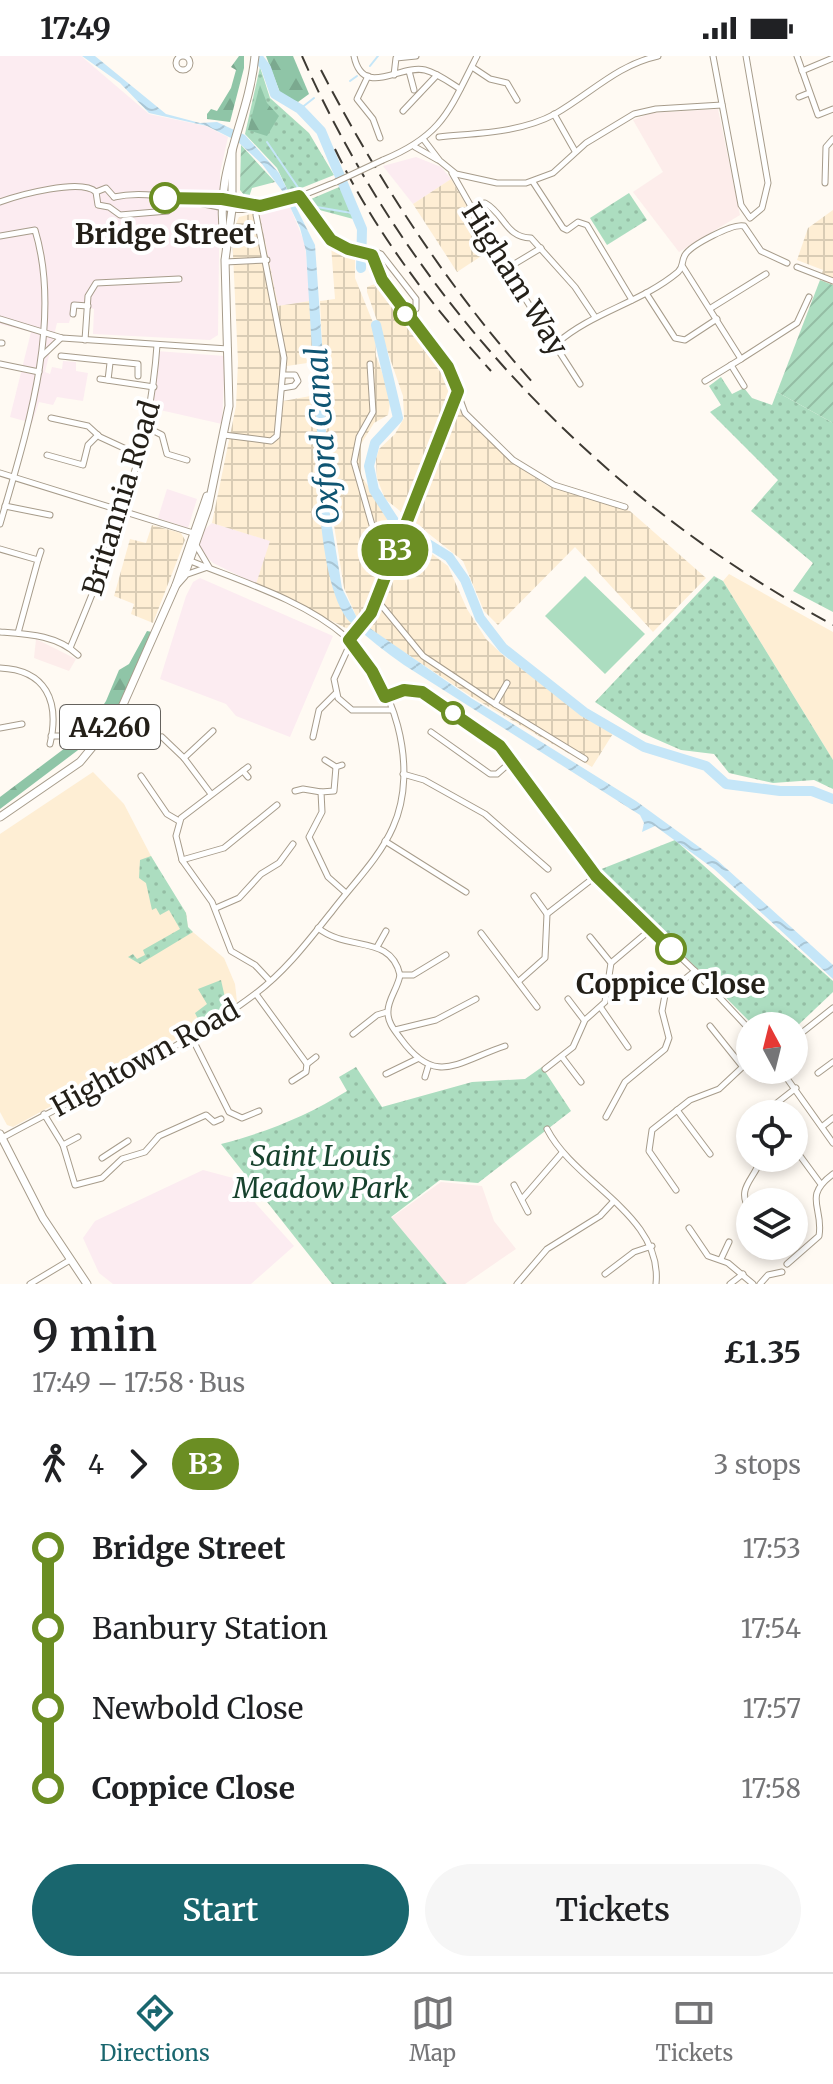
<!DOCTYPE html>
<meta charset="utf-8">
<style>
body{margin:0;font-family:Merriweather,serif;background:#f6f6f6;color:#202124;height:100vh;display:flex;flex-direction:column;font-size:30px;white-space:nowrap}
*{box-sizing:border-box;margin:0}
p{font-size:26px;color:#757577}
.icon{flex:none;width:44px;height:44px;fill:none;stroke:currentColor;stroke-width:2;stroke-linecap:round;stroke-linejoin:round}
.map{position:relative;height:1228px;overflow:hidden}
.details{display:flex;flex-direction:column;background:#fff;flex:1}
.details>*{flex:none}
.badge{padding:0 16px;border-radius:26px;font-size:28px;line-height:52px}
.needle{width:52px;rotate:353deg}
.tools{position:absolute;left:736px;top:956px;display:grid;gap:16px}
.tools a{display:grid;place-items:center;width:72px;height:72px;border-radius:50%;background:#fff;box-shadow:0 4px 12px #0003;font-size:40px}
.map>.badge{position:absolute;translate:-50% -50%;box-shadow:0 0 0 4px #fff}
.legs{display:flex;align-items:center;gap:12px;height:88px;padding:0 32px;font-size:26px}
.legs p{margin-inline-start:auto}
.overview{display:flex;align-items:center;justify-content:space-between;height:136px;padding:0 32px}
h1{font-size:44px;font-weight:600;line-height:60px}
.button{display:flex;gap:16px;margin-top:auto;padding:16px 32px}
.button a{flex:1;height:92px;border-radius:48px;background:#19666e;color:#fff;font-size:32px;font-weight:600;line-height:92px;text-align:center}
.button a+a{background:#f6f6f6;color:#202124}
ul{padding:0 32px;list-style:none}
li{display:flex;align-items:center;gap:28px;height:80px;font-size:30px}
li i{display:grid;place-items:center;width:12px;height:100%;margin:0 10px;background:currentColor}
li i::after{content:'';width:20px;height:20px;margin:-10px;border:6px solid;border-radius:50%;background:#fff}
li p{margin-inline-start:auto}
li:first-child i{background:linear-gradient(#0000 50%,currentColor 0)}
li:last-child i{background:linear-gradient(currentColor 50%,#0000 0)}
.status{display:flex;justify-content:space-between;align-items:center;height:56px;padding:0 40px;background:#fff;direction:ltr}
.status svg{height:22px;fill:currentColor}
.dock{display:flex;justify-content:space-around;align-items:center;height:112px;border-top:2px solid #e0e0e0;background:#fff;font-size:22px;color:#757577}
.dock a{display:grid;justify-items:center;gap:4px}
.dock .selected{color:#19666e}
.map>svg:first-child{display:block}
.commercial{fill:#fcecf1}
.industrial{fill:url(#industrial-grid)}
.education{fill:#fdedeb}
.built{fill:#feeed4}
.grass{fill:url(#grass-dots)}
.forest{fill:url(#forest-firs)}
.garden{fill:url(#garden-furrows)}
.pitch{fill:#acddc0}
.water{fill:url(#water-waves)}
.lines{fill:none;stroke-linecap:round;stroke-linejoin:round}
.stream{stroke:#c5e6f8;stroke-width:2}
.river{stroke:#c5e6f8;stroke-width:10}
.minor-casing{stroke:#a79c8b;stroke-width:7}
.major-casing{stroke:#a79c8b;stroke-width:9}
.minor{stroke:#fff;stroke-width:5}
.major{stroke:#fff;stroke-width:7}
.rail{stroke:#3e3a33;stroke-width:2;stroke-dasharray:16 8;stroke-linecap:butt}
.minor-bridge-casing{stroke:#a79c8b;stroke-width:7;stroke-linecap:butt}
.minor-bridge{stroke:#fff;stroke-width:5}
.line-1-casing{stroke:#fff;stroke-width:18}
.line-1{stroke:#6b8e23;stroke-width:12}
.stop-1-dot{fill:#fff;stroke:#6b8e23;stroke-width:4}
.labels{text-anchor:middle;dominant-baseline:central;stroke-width:8;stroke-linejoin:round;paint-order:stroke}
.shield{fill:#fff;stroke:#65625d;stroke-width:2}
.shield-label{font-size:26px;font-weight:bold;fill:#231f18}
.stop-label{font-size:28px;font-weight:bold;fill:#231f18;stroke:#fff}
.street-label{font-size:28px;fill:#231f18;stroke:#fff}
.park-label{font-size:28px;font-style:italic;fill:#17422d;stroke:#fff}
.water-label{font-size:30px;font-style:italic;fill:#0f5573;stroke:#fff}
</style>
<div class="status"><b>17:49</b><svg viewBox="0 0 49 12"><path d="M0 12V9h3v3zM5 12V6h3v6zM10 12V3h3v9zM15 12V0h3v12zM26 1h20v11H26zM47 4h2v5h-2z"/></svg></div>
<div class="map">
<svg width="833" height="1228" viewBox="0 0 833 1228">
<defs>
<pattern id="industrial-grid" width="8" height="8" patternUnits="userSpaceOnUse" patternTransform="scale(2)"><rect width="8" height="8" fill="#feeed4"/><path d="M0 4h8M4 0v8" fill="none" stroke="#d9ccb5"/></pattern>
<pattern id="grass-dots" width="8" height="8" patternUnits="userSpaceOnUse" patternTransform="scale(2)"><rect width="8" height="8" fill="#acddc0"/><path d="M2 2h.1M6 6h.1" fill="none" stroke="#94bda4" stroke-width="1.8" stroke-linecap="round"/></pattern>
<pattern id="forest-firs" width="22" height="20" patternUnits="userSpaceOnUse" patternTransform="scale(2)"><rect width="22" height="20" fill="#8fc5a7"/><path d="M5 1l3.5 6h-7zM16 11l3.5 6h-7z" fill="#7ba98f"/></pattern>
<pattern id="garden-furrows" width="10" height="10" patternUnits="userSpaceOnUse" patternTransform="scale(2)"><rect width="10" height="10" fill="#acddc0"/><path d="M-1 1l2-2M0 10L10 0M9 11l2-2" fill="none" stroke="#94bda4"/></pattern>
<pattern id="water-waves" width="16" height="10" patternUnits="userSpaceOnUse" patternTransform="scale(2)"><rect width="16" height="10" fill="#c5e6f8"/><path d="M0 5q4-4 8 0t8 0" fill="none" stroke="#a9c5d4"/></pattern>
</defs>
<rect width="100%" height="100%" fill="#fffaf3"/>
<g class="commercial">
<polygon points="0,0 81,0 149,58 206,70 228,81 220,117 218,279 210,284 93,278 94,253 74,248 69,267 57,267 45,316 50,318 52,311 62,313 63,305 76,306 76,315 88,317 83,345 57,341 53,349 39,346 32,367 10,361 31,276 0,268"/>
<polygon points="416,101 441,111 451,123 413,148 383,110"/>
<polygon points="289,148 305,188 310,245 278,250 259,156"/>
<polygon points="156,295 225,300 222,368 151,352"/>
<polygon points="167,433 197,443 188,472 158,462"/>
<polygon points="212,467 271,485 256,528 213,507 201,495 199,489 204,474"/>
<polygon points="200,522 333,580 290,681 236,660 226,648 160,623 186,540 193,526"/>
<polygon points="203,1114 233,1122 294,1190 251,1228 113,1228 99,1217 83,1182 95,1165"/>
</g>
<g class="industrial">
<polygon points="451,123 492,193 457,216 413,148"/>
<polygon points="833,154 833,229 820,224 823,214 797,204 808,172"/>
<polygon points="259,156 278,250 310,245 314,306 287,310 283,345 316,339 317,376 321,387 317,404 323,478 346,559 355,569 350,574 256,528 270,485 212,467 236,350 238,306 232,177 239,161"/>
<polygon points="331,189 355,198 355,222 374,269 376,300 391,341 388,359 374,367 361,388 361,420 405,483 420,489 448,510 467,553 486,583 505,601 614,676 592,711 472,641 369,573 356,560 344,532 329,438 320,245 335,243"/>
<polygon points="380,226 447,311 461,356 515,408 548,430 630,455 706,522 653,576 575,491 498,569 484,555 463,505 385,443 377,422 376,403 379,393 395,378 404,362 403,340 367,236 367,231"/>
<polygon points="152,469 181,477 185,484 153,567 131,558 134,548 114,540 130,483 146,487"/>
</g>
<g class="education">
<polygon points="718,53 740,159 679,196 633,136 663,116 633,64 651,57"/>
<polygon points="36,583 76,603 69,615 34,602"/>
<polygon points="441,1126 482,1130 494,1165 516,1193 465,1228 447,1228 391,1162"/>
</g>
<g class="built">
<polygon points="729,518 833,576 833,704 723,525"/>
<polygon points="93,716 124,748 164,825 186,857 188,872 224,902 235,928 237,946 228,955 161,991 150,992 150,996 13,1071 7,1069 0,1056 0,778"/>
</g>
<g class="grass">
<polygon points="260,11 270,42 309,77 334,119 289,137 277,112 245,78"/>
<polygon points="344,129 357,164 312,152 311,143"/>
<polygon points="629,137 647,164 607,189 590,162"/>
<polygon points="721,321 732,338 744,332 752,342 772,349 777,336 833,367 833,556 793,535 813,507 751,455 778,424 710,356 721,349 709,330"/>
<polygon points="714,520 723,525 833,704 833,733 814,724 773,727 729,717 714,698 681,694 642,677 595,646"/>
<polygon points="675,784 833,925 833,936 794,973 754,970 599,814"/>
<polygon points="151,800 186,857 188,871 193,876 140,908 128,901 133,898 137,903 145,899 143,894 180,873 169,854 160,859 156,852 152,854 146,827 139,822 140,804"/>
<polygon points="221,924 228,955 201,969 195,957 207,948 198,933"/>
<path d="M 356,1011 L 382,1051 L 472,1026 L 525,1023 L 542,1011 L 571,1055 L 478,1127 L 440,1124 L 391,1161 L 447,1228 L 332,1228 L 221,1088 C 267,1076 307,1060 347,1035 L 339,1021 Z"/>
</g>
<g class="forest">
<polygon points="239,0 244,0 244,12 230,66 207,63 207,58 211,53 217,55 231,32 236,14 231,11"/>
<polygon points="266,0 293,0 309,38 298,46 281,39"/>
<polygon points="260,29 267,47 279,60 267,80 248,74"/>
<polygon points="147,575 152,576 119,649 94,682 0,753 0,741 85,677 106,645 119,614 129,608"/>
</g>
<g class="garden">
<polygon points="241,89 275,126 252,132 248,144 240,134"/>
<polygon points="820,224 833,229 833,367 777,336"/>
</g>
<polygon class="pitch" points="585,520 645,578 605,618 545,560"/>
<path class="water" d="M 82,0 L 95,0 L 166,58 L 200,67 L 217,66 L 245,79 L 279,117 L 315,189 L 323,302 L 329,452 L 342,532 L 358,564 L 471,642 L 636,745 L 717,804 L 833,909 L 833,923 L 714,813 L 655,770 L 642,776 L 644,767 L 640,759 L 404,609 C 385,596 368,582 351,567 C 326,543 320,464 318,430 C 318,411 323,393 317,376 L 306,195 L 300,172 L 283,136 L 262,108 L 237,85 L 207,70 L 149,57 L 120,27 Z"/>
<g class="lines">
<g class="stream">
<polyline points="370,10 378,0"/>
<polyline points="350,25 357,20"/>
<polyline points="300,53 314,42"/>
<polyline points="267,86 299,133"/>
<polyline points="310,144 317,151 357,158"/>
</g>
<g class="river">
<polyline points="257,0 266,12 275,38 300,53 321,75 362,173 361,212"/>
<polyline points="376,269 398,362 375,387 369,410 374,434 396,468 449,501 465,524 480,562 503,592 584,656 644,691 706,710 726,728 780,735 812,735 833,743"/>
</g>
<g class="minor-casing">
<g id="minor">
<path d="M 354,0 C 363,43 400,8 425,14 C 437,17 449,26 460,33"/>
<polyline points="713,0 741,149 750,162 762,152 768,127 746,0"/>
<polyline points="797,0 818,59 833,53"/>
<circle cx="183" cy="7" r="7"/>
<polyline points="472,11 490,23 507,27 517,44"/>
<polyline points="409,15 414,34"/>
<polyline points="802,15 833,2"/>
<polyline points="394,19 396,2 416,0"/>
<polyline points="368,20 357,43 373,63 380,82"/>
<polyline points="799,41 809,37"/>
<polyline points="403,55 437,19"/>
<polyline points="554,58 575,95"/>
<path d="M 439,81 C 477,77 520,77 555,58 C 590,38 617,9 658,0"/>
<polyline points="424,84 440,105 456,118 497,127 526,127 553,117 586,87 634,58 656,53 722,49"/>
<polyline points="415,91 438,104"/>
<path d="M 383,104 C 442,80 449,55 477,0"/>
<polyline points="452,117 510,219 580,328"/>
<polyline points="533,126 563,172 567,174 578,166 587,169 632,244"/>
<polyline points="825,127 826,91 833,83"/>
<polyline points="96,136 98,149 109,151 120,159 168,155 174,143"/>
<polyline points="96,136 106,132 114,141"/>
<path d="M 299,140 C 307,160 326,187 348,193 C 359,196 371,194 381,198 L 416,243 L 416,253 L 411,256 L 369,196"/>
<path d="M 114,141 C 153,132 195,149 233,153 C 267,157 305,138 336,126"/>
<polyline points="198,144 222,143 259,149"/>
<path d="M 0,146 C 19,139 81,122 96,136"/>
<path d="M 470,151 L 485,147 C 505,158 505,181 531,182 L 575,231 L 595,261"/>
<path d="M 0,180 L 35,174 C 63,266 26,378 0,468"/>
<polyline points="225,206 267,204"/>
<polyline points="379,210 382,224 448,311 465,357 513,404 554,429 625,451"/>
<polyline points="511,210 541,192"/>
<polyline points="683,211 741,303 797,267 809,241"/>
<polyline points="797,211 833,225"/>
<polyline points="646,237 675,282 685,284 717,263"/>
<polyline points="711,252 766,218"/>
<polyline points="73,258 74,249 88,250"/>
<polyline points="0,263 62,282 228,293"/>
<polyline points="85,284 88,240 96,227 179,223"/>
<polyline points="0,287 2,287"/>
<path d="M 556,288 C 592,256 641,247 678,216 C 684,210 681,206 685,199 C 691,189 733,167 744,170 L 761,195 L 787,207"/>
<polyline points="42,300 61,282"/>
<polyline points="61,300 138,308 138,320"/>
<polyline points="0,308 39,316"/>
<polyline points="370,308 373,356 359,381 354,406 376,483 395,493"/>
<polyline points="731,309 744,330"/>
<polyline points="100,323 154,331"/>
<polyline points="108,324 110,307"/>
<polyline points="705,325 741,303"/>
<polyline points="282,332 294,330 298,325 295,319 284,319"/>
<polyline points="51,362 88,370 100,381 139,399"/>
<polyline points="156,376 162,379 167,398 187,404"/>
<polyline points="224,379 271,385 277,380 284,302 256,159"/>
<polyline points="47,399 83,409 88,389 98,379"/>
<polyline points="0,417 193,477"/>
<polyline points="5,450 50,459"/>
<polyline points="196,489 209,511"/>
<polyline points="0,493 38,504 18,577"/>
<polyline points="38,504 41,495"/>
<polyline points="185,519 205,512"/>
<polyline points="377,544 423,600 495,648 507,627"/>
<path d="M 0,576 C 28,578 57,579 78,599"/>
<polyline points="349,584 371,557 457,337"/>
<polyline points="351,586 334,623 338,642 352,654 392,654"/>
<path d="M 70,592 C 111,495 150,395 157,289"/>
<path d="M 0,612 C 46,614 60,645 50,688"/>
<polyline points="385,641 404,634 422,636 500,690 596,820 695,915 750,974"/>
<polyline points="495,648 585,703"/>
<polyline points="0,672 22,668"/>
<polyline points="431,676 490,718 497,718 513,704"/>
<polyline points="51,680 61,680"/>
<polyline points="162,681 184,702 211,738"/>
<polyline points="313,681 319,654 335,638"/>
<polyline points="184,702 213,675"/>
<polyline points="325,704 336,711"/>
<polyline points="342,709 336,711 334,735 321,736 322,756 309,781 328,821 346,837"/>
<polyline points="248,711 181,762 176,780 182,804 212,846 231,895 255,909 270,925"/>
<polyline points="243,715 248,721"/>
<polyline points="403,718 424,724 485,758 548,813"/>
<polyline points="141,720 167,758 179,765"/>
<polyline points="295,735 303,733 321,736"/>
<polyline points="385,785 466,836"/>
<polyline points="182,804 224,792 277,749"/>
<polyline points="534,840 547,858"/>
<polyline points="216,852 239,842 261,818 279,807 293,788"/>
<path d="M 318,872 C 348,896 391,878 400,919 C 398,932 388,943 388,955 C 387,966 395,975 401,983 C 436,1031 457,1006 505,990"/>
<polyline points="481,877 537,951"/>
<polyline points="377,891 386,875"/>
<polyline points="611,907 650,874"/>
<polyline points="400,919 413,919 446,899"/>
<polyline points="519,925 545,902 547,858 596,820"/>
<polyline points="648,931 665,939"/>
<polyline points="256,938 307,1008"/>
<polyline points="568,943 584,964"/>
<polyline points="601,952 628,991"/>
<polyline points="710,970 742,1010"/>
<polyline points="395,974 436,964 476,943"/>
<polyline points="353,978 377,959 387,956"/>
<polyline points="191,980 229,1056 242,1062 259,1055"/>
<polyline points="794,983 833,952"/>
<polyline points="562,1001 581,1026"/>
<polyline points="545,1013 573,991 585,964 605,946 611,907 590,881"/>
<polyline points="781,1014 833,1087"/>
<polyline points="818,1017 833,1006"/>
<polyline points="386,1018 417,1003"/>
<polyline points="425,1021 428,1011"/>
<polyline points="292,1025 306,1016 307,1008 316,1001"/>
<polyline points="677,1054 710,1098"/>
<polyline points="44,1058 63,1089 75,1129 102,1122 122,1103 145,1096 159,1080 206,1059 214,1066 221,1063"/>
<polyline points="763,1058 796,1032"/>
<polyline points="606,1061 625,1026 665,993 669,982 662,955 665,939 695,915"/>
<polyline points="823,1070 833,1062"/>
<path d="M 547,1073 C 575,1128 663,1159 656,1228"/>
<path d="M 2,1082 C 84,1037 181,994 255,938 C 286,915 309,884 333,854 C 353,828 380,801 393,771 C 420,711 394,624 346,581 C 304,544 240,525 188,504"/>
<polyline points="63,1089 78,1081"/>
<polyline points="795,1093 820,1127"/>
<polyline points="102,1102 128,1085"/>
<polyline points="514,1129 528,1156"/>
<polyline points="676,1134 649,1095 652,1074 690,1044 719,1033 750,1004"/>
<polyline points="523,1142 561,1098"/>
<path d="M 750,1155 C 735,1131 755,1124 761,1102"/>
<polyline points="689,1172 708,1200 728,1207 753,1228"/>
<polyline points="721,1203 729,1186"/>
<path d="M 787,1208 L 819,1180 C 824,1151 802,1141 833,1118"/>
<polyline points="605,1218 634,1196 652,1190"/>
<polyline points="30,1228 70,1204"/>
<polyline points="517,1228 547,1193 600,1160 613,1146"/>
<polyline points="730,1228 743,1218"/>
<polyline points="760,1228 768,1219 782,1216"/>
</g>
</g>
<g class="major-casing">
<g id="major">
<path d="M 225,189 C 212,115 248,69 255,0"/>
<polyline points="176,529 184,520 208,452 229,350 225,204 232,153 232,94"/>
<polyline points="0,761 80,706 118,660 176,529 207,440"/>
<polyline points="0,1078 43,1162 87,1228"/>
</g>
</g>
<use href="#minor" class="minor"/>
<use href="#major" class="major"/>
<g class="rail">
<path d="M 302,0 C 410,244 599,443 833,569"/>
<path d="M 321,14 C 379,126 449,233 534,328"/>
<path d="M 335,93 C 374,174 430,248 491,315"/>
</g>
<g class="minor-bridge-casing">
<polyline id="minor-bridge" points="336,126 383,104"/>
</g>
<use href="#minor-bridge" class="minor-bridge"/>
</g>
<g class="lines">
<g class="line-1-casing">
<polyline id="line-1" points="165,142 222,143 260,150 299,140 331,184 348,193 372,199 382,224 448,311 458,335 371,557 349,584 372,615 385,641 404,634 422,636 500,690 596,820 671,893"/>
</g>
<use href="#line-1" class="line-1"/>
</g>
<g class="stop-1-dot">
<circle cx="165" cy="142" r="14"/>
<circle cx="405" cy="258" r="10"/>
<circle cx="453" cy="657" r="10"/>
<circle cx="671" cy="893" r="14"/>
</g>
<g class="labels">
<rect class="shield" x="60" y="649" width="100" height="44" rx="6"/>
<g class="shield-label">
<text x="110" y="671">A4260</text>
</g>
<g class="stop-label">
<text x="165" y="178">Bridge Street</text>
<text x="671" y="928">Coppice Close</text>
</g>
<g class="street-label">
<text transform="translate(515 223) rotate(58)">Higham Way</text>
<text transform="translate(121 442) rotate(-73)">Britannia Road</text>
<text transform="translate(145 1002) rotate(-29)">Hightown Road</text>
</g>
<g class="park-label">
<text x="321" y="1100">Saint Louis<tspan x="321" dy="32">Meadow Park</tspan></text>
</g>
<g class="water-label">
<text transform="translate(322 380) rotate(-94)">Oxford Canal</text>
</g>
</g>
</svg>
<div class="tools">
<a><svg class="needle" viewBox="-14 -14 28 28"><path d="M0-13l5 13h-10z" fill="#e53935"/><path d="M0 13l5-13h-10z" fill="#757577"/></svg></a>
<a><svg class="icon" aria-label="locate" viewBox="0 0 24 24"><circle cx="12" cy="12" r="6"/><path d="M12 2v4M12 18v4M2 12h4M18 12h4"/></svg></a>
<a><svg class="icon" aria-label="layers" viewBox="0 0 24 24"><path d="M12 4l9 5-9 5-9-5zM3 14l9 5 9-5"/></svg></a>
</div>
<b class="badge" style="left:395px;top:494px;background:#6b8e23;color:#fff">B3</b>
</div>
<section class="details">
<div class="overview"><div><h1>9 min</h1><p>17:49 – 17:58 · Bus</p></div><b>£1.35</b></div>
<div class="legs"><svg class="icon" aria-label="walk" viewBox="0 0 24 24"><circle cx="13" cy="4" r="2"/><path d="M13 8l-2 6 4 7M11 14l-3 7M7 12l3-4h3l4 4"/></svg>4<svg class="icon" aria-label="forward" viewBox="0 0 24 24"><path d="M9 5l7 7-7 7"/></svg><b class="badge" style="background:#6b8e23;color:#fff">B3</b><p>3 stops</p></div>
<ul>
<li><i style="color:#6b8e23"></i><b>Bridge Street</b><p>17:53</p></li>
<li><i style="color:#6b8e23"></i><span>Banbury Station</span><p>17:54</p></li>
<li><i style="color:#6b8e23"></i><span>Newbold Close</span><p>17:57</p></li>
<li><i style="color:#6b8e23"></i><b>Coppice Close</b><p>17:58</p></li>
</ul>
<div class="button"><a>Start</a><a>Tickets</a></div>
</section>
<nav class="dock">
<a class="selected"><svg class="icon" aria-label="directions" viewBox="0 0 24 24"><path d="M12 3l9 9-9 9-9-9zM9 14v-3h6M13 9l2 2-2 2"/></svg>Directions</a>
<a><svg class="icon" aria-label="map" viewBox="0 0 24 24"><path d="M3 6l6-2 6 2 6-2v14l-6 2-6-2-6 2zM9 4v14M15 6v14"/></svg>Map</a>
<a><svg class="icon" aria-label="tickets" viewBox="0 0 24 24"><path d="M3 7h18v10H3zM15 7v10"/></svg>Tickets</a>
</nav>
